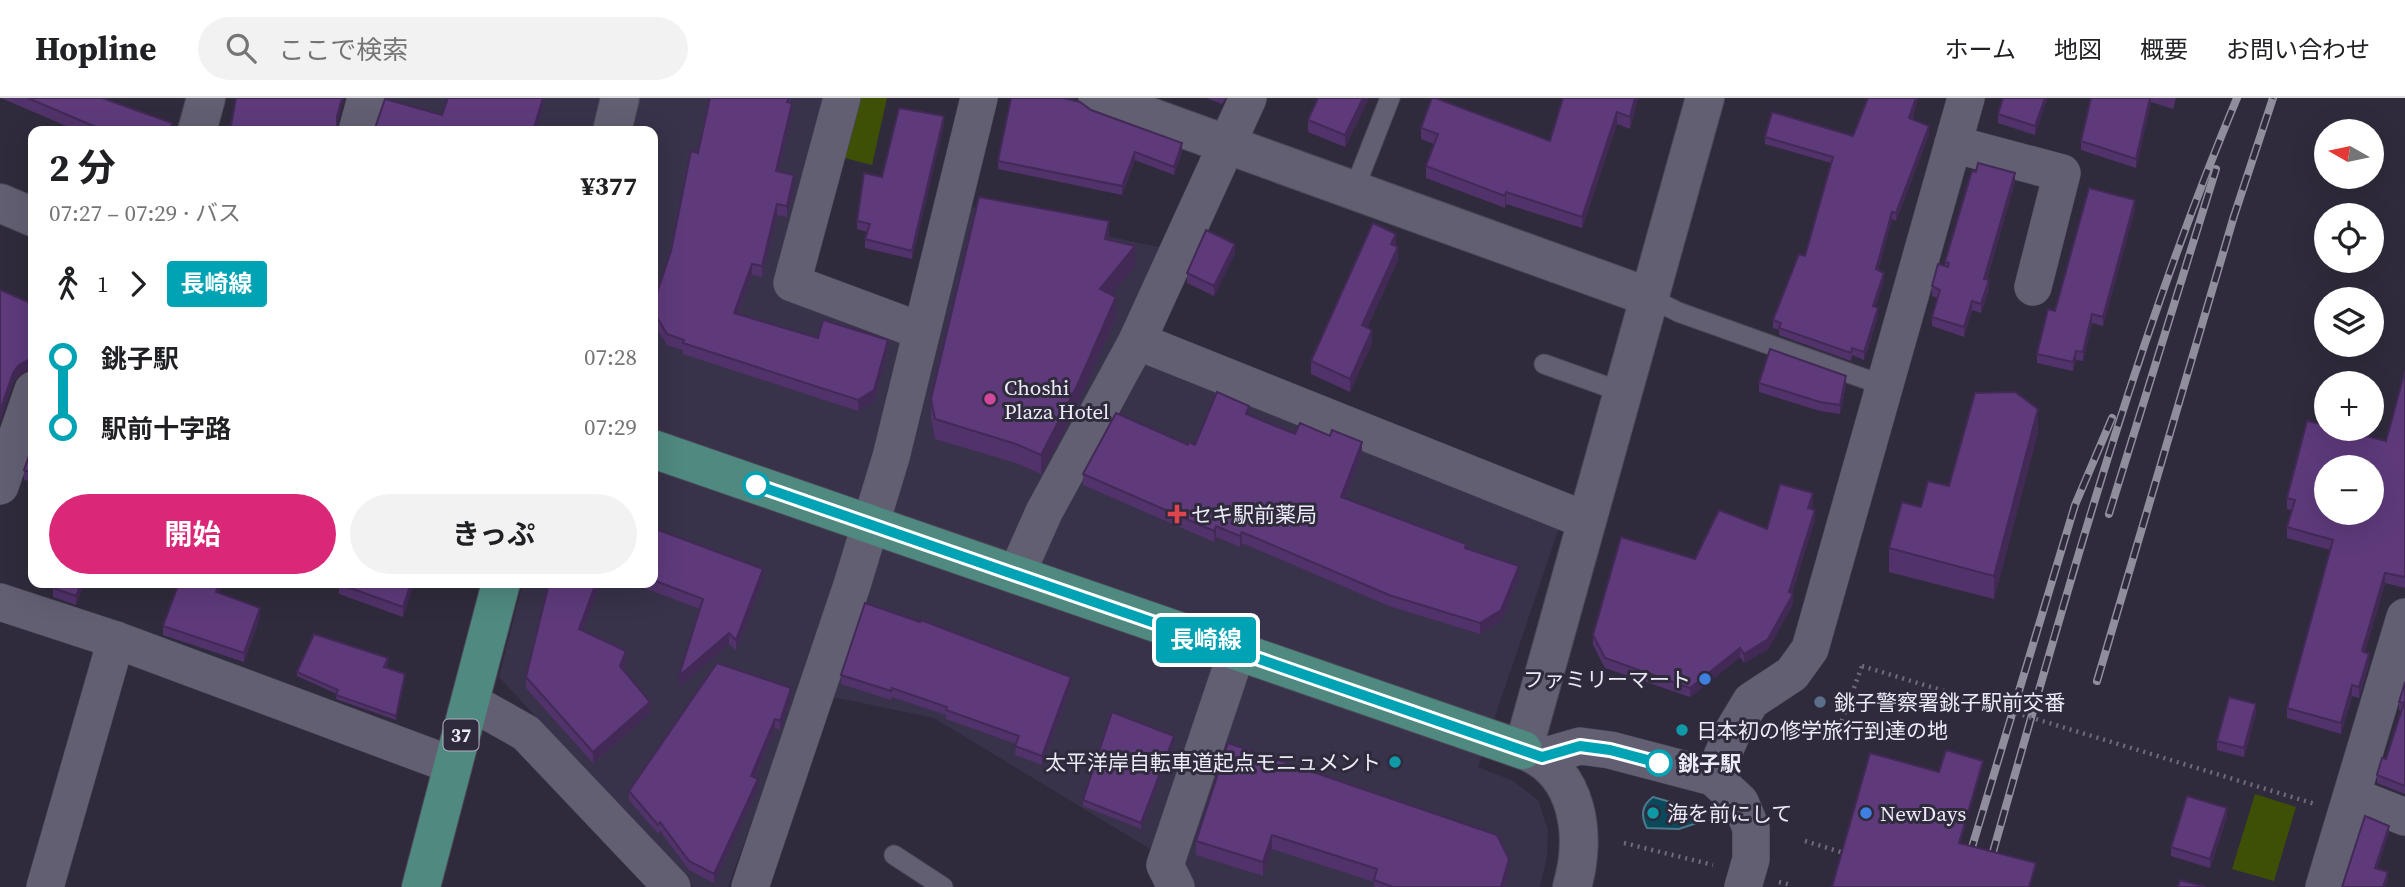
<!DOCTYPE html>
<html lang="ja">
<meta charset="utf-8">
<style>
body{margin:0;font-family:"Source Serif 4","Noto Sans JP",serif;background:#f2f2f2;color:#202124;height:100vh;display:flex;flex-direction:column;font-size:26px;white-space:nowrap}
*{box-sizing:border-box;margin:0}
p{font-size:23px;color:#757577}
.icon{flex:none;width:38px;height:38px;fill:none;stroke:currentColor;stroke-width:2;stroke-linecap:round;stroke-linejoin:round}
.map{position:relative;flex:1;overflow:hidden}
.panel{position:absolute;left:28px;top:28px;width:630px;height:462px;display:flex;flex-direction:column;background:#fff;border-radius:14px;box-shadow:0 7px 28px #0002}
.panel>*{flex:none}
.badge{padding:0 14px;border-radius:5px;font-size:24px;line-height:46px}
.needle{width:46px;rotate:279deg}
.tools{position:absolute;left:2314px;top:21px;display:grid;gap:14px}
.tools a{display:grid;place-items:center;width:70px;height:70px;border-radius:50%;background:#fff;box-shadow:0 7px 28px #0002;font-size:35px}
.map>.badge{position:absolute;translate:-50% -50%;box-shadow:0 0 0 4px #fff}
.legs{display:flex;align-items:center;gap:10px;height:77px;padding:0 21px;font-size:23px}
.legs p{margin-inline-start:auto}
.overview{display:flex;align-items:center;justify-content:space-between;height:119px;padding:0 21px}
h1{font-size:38px;font-weight:700;line-height:52px}
.primary-button{display:flex;gap:14px;margin-top:auto;padding:14px 21px}
.primary-button a{flex:1;height:80px;border-radius:42px;background:#db2777;color:#fff;font-size:28px;font-weight:700;line-height:80px;text-align:center}
.primary-button a+a{background:#f2f2f2;color:#202124}
ul{padding:0 21px;list-style:none}
li{display:flex;align-items:center;gap:24px;height:70px;font-size:26px}
li i{display:grid;place-items:center;width:10px;height:100%;margin:0 9px;background:currentColor}
li i::after{content:'';width:18px;height:18px;margin:-9px;border:5px solid;border-radius:50%;background:#fff}
li p{margin-inline-start:auto}
li:first-child i{background:linear-gradient(#0000 50%,currentColor 0)}
li:last-child i{background:linear-gradient(currentColor 50%,#0000 0)}
header{display:flex;align-items:center;gap:42px;box-sizing:border-box;height:98px;padding:0 35px;background:#fff;border-bottom:2px solid #e0e0e0}
header strong{font-size:33px}
nav{display:flex;gap:38px;margin-inline-start:auto;font-size:24px}
.search{width:490px;height:63px;background:#f2f2f2;display:flex;align-items:center;gap:18px;box-sizing:border-box;padding:0 24px;border-radius:38px;color:#757577;font-size:26px}
.map>svg:first-child{display:block}
.built{fill:#38324a}
.green{fill:#3e5006}
.water{fill:#0a485b;stroke:#4e798a;stroke-width:2}
.lines{fill:none;stroke-linecap:round;stroke-linejoin:round}
.service-casing{stroke:#4a4756;stroke-width:21}
.minor-casing{stroke:#4a4756;stroke-width:38}
.tertiary-casing{stroke:#4a4756;stroke-width:40}
.secondary-casing{stroke:#4a4756;stroke-width:40}
.primary-casing{stroke:#4a4756;stroke-width:40}
.path{stroke:#6e6b7a;stroke-width:4.5;stroke-dasharray:2 5;stroke-linecap:butt}
.service{stroke:#635f73;stroke-width:19}
.minor{stroke:#635f73;stroke-width:37}
.tertiary{stroke:#635f73;stroke-width:38}
.secondary{stroke:#635f73;stroke-width:38}
.primary{stroke:#4f897f;stroke-width:38}
.rail-casing{stroke:#908d9c;stroke-width:8}
.rail{stroke:#2f2b3c;stroke-width:5;stroke-dasharray:16;stroke-linecap:butt}
.path-bridge{stroke:#6e6b7a;stroke-width:4.5;stroke-dasharray:2 5;stroke-linecap:butt}
.wall{fill:#51326a}
.shaded-wall{fill:#422956}
.building{fill:#5e3a7b;stroke:#422956;stroke-width:2;fill-rule:evenodd}
.line-1-casing{stroke:#fff;stroke-width:16}
.line-1{stroke:#00a3b4;stroke-width:10}
.hotel-dot{fill:#d1479c;stroke:#2f2b3c;stroke-width:2.5}
.stop-1-dot{fill:#fff;stroke:#00a3b4;stroke-width:3.5}
.health-dot{fill:#e0444e;stroke:#2f2b3c;stroke-width:2.5}
.shop-dot{fill:#3f7fe0;stroke:#2f2b3c;stroke-width:2.5}
.service-dot{fill:#5c6f8a;stroke:#2f2b3c;stroke-width:2.5}
.culture-dot{fill:#0f9aa8;stroke:#2f2b3c;stroke-width:2.5}
.labels{text-anchor:middle;dominant-baseline:central;stroke-width:6;stroke-linejoin:round;paint-order:stroke}
.shield{fill:#2f2b3c;stroke:#b3b1be;stroke-width:2}
.shield-label{font-size:19px;font-weight:bold;fill:#eceaf6}
.poi-label{font-size:21px;fill:#eceaf6;stroke:#2f2b3c;text-anchor:start}
.stop-label{font-size:21px;font-weight:bold;fill:#eceaf6;stroke:#2f2b3c;text-anchor:start}
</style>
<header>
<strong>Hopline</strong>
<div class="search"><svg class="icon" aria-label="search" viewBox="0 0 24 24"><circle cx="10" cy="10" r="6"/><path d="M15 15l6 6"/></svg>ここで検索</div>
<nav><a>ホーム</a><a>地図</a><a>概要</a><a>お問い合わせ</a></nav>
</header>
<div class="map">
<svg width="2405" height="789" viewBox="0 0 2405 789">
<rect width="100%" height="100%" fill="#2f2b3c"/>
<polygon class="built" points="377,0 832,0 775,191 927,246 967,108 1163,150 1119,249 1562,421 1478,669 1513,683 1538,702 1548,732 1547,759 1540,789 1167,789 1150,751 934,620 828,598 793,612 728,789 693,789 499,579 523,485 653,485 653,33 368,33"/>
<g class="green">
<polygon points="854,0 887,0 872,67 841,59"/>
<polygon points="2255,696 2296,709 2274,783 2232,771"/>
</g>
<path class="water" d="M 1653,699 L 1684,708 L 1703,723 L 1679,731 L 1647,730 C 1640,717 1642,707 1653,699 Z"/>
<g class="lines">
<g class="service-casing">
<g id="service">
<polyline points="1354,92 1390,0"/>
<polyline points="1649,199 1678,214 1885,288"/>
<polyline points="1544,266 1622,294"/>
<polyline points="894,757 943,789"/>
</g>
</g>
<g class="minor-casing">
<g id="minor">
<polyline points="842,0 792,185 921,233"/>
<polyline points="357,33 366,0"/>
<polyline points="1953,46 2062,75 2033,189"/>
<polyline points="1137,243 1585,422"/>
<polyline points="0,388 33,292"/>
<polyline points="1016,477 1044,414 1137,243 1248,0"/>
<polyline points="0,504 116,542 452,667"/>
<polyline points="471,604 526,635 672,789"/>
<polyline points="1542,659 1580,648 1610,652 1713,679 1740,704 1751,730 1751,761 1743,789"/>
<polyline points="1713,679 1733,633 1751,603 1792,576 1810,551 1966,0"/>
<polyline points="2352,698 2405,719"/>
<polyline points="45,789 116,542"/>
<polyline points="750,789 852,487 891,359 979,0"/>
<polyline points="1176,789 1165,767 1237,553"/>
<polyline points="2324,789 2405,519"/>
</g>
</g>
<g class="tertiary-casing">
<g id="tertiary">
<polyline points="1098,0 1649,199"/>
<polyline points="197,33 206,0"/>
<polyline points="0,105 33,119"/>
<path d="M 1572,789 C 1587,738 1579,672 1523,652 L 1705,0"/>
</g>
</g>
<g class="secondary-casing">
<polyline id="secondary" points="612,33 620,0"/>
</g>
<g class="primary-casing">
<g id="primary">
<polyline points="653,351 1523,652"/>
<polyline points="421,789 501,485"/>
</g>
</g>
<g class="path">
<polyline points="1837,636 1862,568"/>
<polyline points="1805,743 1844,755"/>
<polyline points="1624,745 1713,767"/>
<polyline points="1779,784 1792,787"/>
</g>
<use href="#service" class="service"/>
<use href="#minor" class="minor"/>
<use href="#tertiary" class="tertiary"/>
<use href="#secondary" class="secondary"/>
<use href="#primary" class="primary"/>
<g class="rail-casing">
<g id="rail">
<polyline points="2109,416 2216,71"/>
<polyline points="2097,583 2234,118 2273,0"/>
<polyline points="1960,789 2075,407 2112,320"/>
<path d="M 1983,789 C 2059,523 2130,255 2237,0"/>
</g>
</g>
<use href="#rail" class="rail"/>
<polyline class="path-bridge" points="1862,568 2315,706"/>
</g>
<g class="wall">
<polygon points="1,0 102,0 172,33 78,33"/>
<polygon points="791,0 790,5 792,16 779,73 794,88 787,119 777,117 762,179 752,177 738,216 818,240 888,252 874,303 858,313 683,256 683,252 667,247 653,224 653,207 671,153 698,55"/>
<polygon points="1206,0 1226,0 1222,6"/>
<polygon points="1369,0 1345,49 1308,34 1308,22"/>
<polygon points="1563,0 1638,0 1630,31 1617,26 1582,130 1506,106 1505,110 1426,80 1426,68 1434,46 1421,41 1421,30 1550,43"/>
<polygon points="1868,0 1918,0 1912,21 1929,36 1896,123 1892,121 1878,172 1884,182 1875,209 1878,218 1864,262 1852,257 1851,263 1779,237 1779,232 1773,230 1773,222 1805,158 1831,65 1765,46 1765,39 1853,38"/>
<polygon points="2047,0 2035,37 1998,25 1998,16"/>
<polygon points="2091,0 2176,0 2173,11 2151,4 2136,70 2081,52 2081,43"/>
<polygon points="1091,12 1182,54 1174,77 1135,62 1122,97 998,71 998,63"/>
<polygon points="944,26 912,161 865,150 865,141 867,134 857,131 857,123 882,79"/>
<polygon points="2015,84 1987,181 1989,191 1981,215 1972,212 1964,239 1932,228 1932,219 1938,200 1932,198 1932,188 1945,168 1945,164"/>
<polygon points="2135,111 2103,228 2092,225 2083,263 2076,262 2073,273 2037,265 2037,256 2055,213"/>
<polygon points="1109,142 1135,168 1111,196 1116,218 1077,308 1041,376 1016,365 935,341 931,320 931,301"/>
<polygon points="1396,148 1398,162 1367,230 1372,245 1350,294 1311,276 1311,263"/>
<polygon points="1235,155 1214,198 1187,185 1187,175"/>
<polygon points="0,192 33,206 33,272 28,272 19,277 13,285 0,323"/>
<polygon points="2405,273 2405,490 2385,485 2365,554 2369,566 2359,600 2352,598 2341,636 2287,620 2287,610 2330,452 2287,440 2287,429 2292,412 2287,411 2287,400 2386,343"/>
<polygon points="1759,285 1846,287 1840,316 1820,313 1759,294"/>
<polygon points="1249,318 1295,336 1362,355 1345,400 1466,451 1519,479 1501,523 1480,536 1389,508 1242,445 1240,449 1216,439 1214,444 1083,387 1083,376 1188,347 1195,347"/>
<polygon points="2038,334 1994,501 1889,474 1889,450 1921,409 1949,388"/>
<polygon points="33,346 33,384 24,382 24,372"/>
<polygon points="1813,405 1811,411 1815,421 1792,495 1793,506 1768,551 1744,565 1740,559 1690,599 1605,570 1593,547 1593,537 1767,431"/>
<polygon points="653,430 763,482 736,552 729,546 679,589 700,511 631,485 653,485"/>
<polygon points="84,485 76,507 53,499 53,490"/>
<polygon points="179,485 223,485 219,495 260,519 244,564 163,537 163,528"/>
<polygon points="414,485 403,519 339,496 339,486"/>
<polygon points="582,533 626,564 623,572 650,615 593,665 526,590 526,579"/>
<polygon points="388,564 386,570 405,581 396,622 336,601 337,596 297,578 297,574"/>
<polygon points="841,577 1071,588 1042,667 1015,657 1016,646 946,621 946,617 892,599 891,602 841,586"/>
<polygon points="2405,584 2405,696 2377,685 2377,677 2386,661 2401,613 2399,612 2399,604"/>
<polygon points="791,599 780,632 775,630 755,679 758,690 714,785 689,772 660,733 658,736 629,702 629,693"/>
<polygon points="2256,615 2244,659 2217,652 2217,643"/>
<polygon points="1174,644 1141,731 1083,708 1083,702"/>
<polygon points="1228,645 1509,774 1505,789 1374,789 1374,784 1272,751 1263,778 1196,757 1196,743"/>
<polygon points="2227,719 2210,770 2171,758 2171,749"/>
</g>
<g class="shaded-wall">
<polygon points="342,0 344,0 337,28 337,19"/>
<polygon points="543,0 543,8 536,33 533,33"/>
<polygon points="1363,0 1369,0 1345,49 1345,37"/>
<polygon points="1635,0 1638,0 1630,31 1630,19"/>
<polygon points="1916,0 1918,0 1909,28 1909,20"/>
<polygon points="2045,0 2047,0 2047,2 2035,37 2035,28"/>
<polygon points="2150,0 2151,0 2151,4 2136,70 2136,61"/>
<polygon points="792,5 792,16 776,84 776,73"/>
<polygon points="1617,14 1617,26 1582,130 1582,119"/>
<polygon points="944,18 944,26 912,161 912,153"/>
<polygon points="1929,28 1929,36 1896,123 1896,115"/>
<polygon points="1182,45 1182,54 1174,77 1174,69"/>
<polygon points="1135,54 1135,62 1122,97 1122,88"/>
<polygon points="2015,75 2015,84 1984,190 1984,181"/>
<polygon points="794,77 794,88 787,119 787,108"/>
<polygon points="1506,94 1506,106 1505,110 1505,98"/>
<polygon points="2135,102 2135,111 2103,228 2103,219"/>
<polygon points="777,106 777,117 762,179 762,168"/>
<polygon points="1892,114 1892,121 1876,179 1876,171"/>
<polygon points="1109,123 1109,142 1105,141"/>
<polygon points="1396,136 1396,149 1391,146"/>
<polygon points="1235,146 1235,155 1214,198 1214,188"/>
<polygon points="1135,148 1135,168 1100,210 1100,191"/>
<polygon points="1398,149 1398,162 1362,240 1362,227"/>
<polygon points="752,166 752,177 734,225 734,215"/>
<polygon points="1884,175 1884,182 1873,216 1873,208"/>
<polygon points="1989,182 1989,191 1981,215 1981,206"/>
<polygon points="1116,199 1116,218 1077,308 1041,376 1041,357"/>
<polygon points="1972,203 1972,212 1964,239 1964,229"/>
<polygon points="1878,210 1878,218 1864,262 1864,254"/>
<polygon points="2092,216 2092,225 2083,263 2083,254"/>
<polygon points="1372,232 1372,245 1350,294 1350,281"/>
<polygon points="888,242 888,252 874,303 858,313 858,302"/>
<polygon points="2076,253 2076,262 2073,273 2073,264"/>
<polygon points="28,262 28,272 19,277 13,285 0,323 0,313 13,275 19,267"/>
<polygon points="1846,278 1846,287 1840,316 1840,307"/>
<polygon points="2038,311 2038,334 1994,501 1994,478"/>
<polygon points="1362,344 1362,355 1341,410 1341,399"/>
<polygon points="1813,395 1813,405 1808,419 1808,410"/>
<polygon points="1815,412 1815,421 1789,504 1789,494"/>
<polygon points="1216,428 1216,439 1214,444 1214,433"/>
<polygon points="1242,434 1242,445 1240,449 1240,438"/>
<polygon points="1519,468 1519,479 1501,523 1480,536 1480,525"/>
<polygon points="763,471 763,482 736,552 736,542"/>
<polygon points="2385,475 2385,485 2362,564 2362,553"/>
<polygon points="81,485 84,485 76,507 76,498"/>
<polygon points="219,485 223,485 216,504 216,494"/>
<polygon points="411,485 414,485 403,519 403,509"/>
<polygon points="596,485 601,485 579,542 579,531"/>
<polygon points="1793,496 1793,506 1768,551 1744,565 1744,556"/>
<polygon points="260,510 260,519 244,564 244,555"/>
<polygon points="729,535 729,546 679,589 679,578"/>
<polygon points="1740,550 1740,559 1690,599 1690,590"/>
<polygon points="626,553 626,564 620,579 620,568"/>
<polygon points="2369,556 2369,566 2359,600 2359,589"/>
<polygon points="405,576 405,581 396,622 396,618"/>
<polygon points="1071,579 1071,588 1042,667 1042,658"/>
<polygon points="2352,587 2352,598 2341,636 2341,625"/>
<polygon points="791,590 791,599 780,632 780,623"/>
<polygon points="650,604 650,615 593,665 593,654"/>
<polygon points="2256,606 2256,615 2244,659 2244,650"/>
<polygon points="775,621 775,630 751,687 751,678"/>
<polygon points="1174,638 1174,644 1141,731 1141,725"/>
<polygon points="1983,663 1983,668 1959,750 1959,745"/>
<polygon points="758,681 758,690 714,785 714,776"/>
<polygon points="2227,710 2227,719 2210,770 2210,761"/>
<polygon points="2389,728 2389,735 2375,778 2375,770"/>
<polygon points="1272,737 1272,751 1263,778 1263,764"/>
<polygon points="1509,761 1509,774 1505,789 1501,789"/>
<polygon points="2036,765 2036,770 2030,789 2029,789"/>
<polygon points="2388,774 2388,782 2385,789 2383,789"/>
</g>
<g class="building">
<polygon points="28,0 102,0 172,25 169,33 105,33"/>
<polygon points="236,0 342,0 337,19 337,30 339,33 230,33"/>
<polygon points="448,0 543,0 533,33 374,33 385,1 442,17"/>
<polygon points="710,0 789,0 787,4 792,5 776,73 794,77 787,108 777,106 762,168 752,166 734,215 818,240 823,222 888,242 874,292 858,302 683,245 684,242 667,236 653,213 653,207 671,153 691,53 698,55"/>
<polygon points="1011,0 1063,0 1080,4 1091,12 1182,45 1174,69 1135,54 1122,88 998,63"/>
<polygon points="1318,0 1363,0 1345,37 1308,22"/>
<polygon points="1432,0 1435,0 1550,43 1563,0 1635,0 1630,19 1617,14 1582,119 1506,94 1505,98 1426,68 1438,36 1421,30"/>
<polygon points="1868,0 1916,0 1909,20 1929,28 1896,115 1892,114 1876,171 1884,175 1873,208 1878,210 1864,254 1852,250 1851,255 1779,230 1781,225 1773,222 1799,156 1805,158 1833,59 1765,39 1772,14 1853,38"/>
<polygon points="2003,0 2045,0 2035,28 1998,16"/>
<polygon points="2091,0 2150,0 2136,61 2081,43"/>
<polygon points="899,10 944,18 912,153 865,141 870,126 857,123 864,75 882,79"/>
<polygon points="1978,65 2015,75 1984,181 1989,182 1981,206 1972,203 1964,229 1932,219 1940,192 1932,188 1938,166 1948,169 1949,165 1945,164 1972,73 1976,74"/>
<polygon points="2089,90 2135,102 2103,219 2092,216 2083,254 2076,253 2073,264 2037,256 2048,211 2055,213"/>
<polygon points="979,99 1109,123 1105,141 1135,148 1100,191 1116,199 1077,288 1041,357 1016,346 935,321 931,301"/>
<polygon points="1373,125 1396,136 1391,146 1398,149 1362,227 1372,232 1350,281 1311,263"/>
<polygon points="1206,132 1235,146 1214,188 1187,175"/>
<polygon points="0,192 33,206 33,262 28,262 19,267 13,275 0,313"/>
<polygon points="1770,251 1846,278 1840,307 1820,304 1759,285"/>
<path d="M 2405,273 L 2405,479 L 2385,475 L 2362,553 L 2369,556 L 2359,589 L 2352,587 L 2341,625 L 2287,610 L 2333,442 L 2287,429 L 2295,402 L 2287,400 L 2307,323 L 2326,327 L 2326,331 L 2338,331 L 2386,343 ZM 2326,369 L 2371,369 L 2371,415 L 2326,415 Z"/>
<polygon points="1217,294 1249,308 1246,316 1295,336 1300,325 1330,338 1332,332 1362,344 1341,399 1466,446 1465,450 1519,468 1501,512 1480,525 1389,497 1242,434 1240,438 1216,428 1214,433 1083,376 1116,315 1188,347 1189,344 1195,347"/>
<polygon points="2015,294 2038,311 1994,478 1889,450 1902,404 1921,409 1928,383 1949,388 1975,295"/>
<polygon points="33,346 33,375 24,372"/>
<polygon points="1780,386 1813,395 1808,410 1815,412 1789,494 1793,496 1768,541 1744,556 1740,550 1690,590 1605,560 1593,537 1621,439 1695,461 1719,412 1767,431"/>
<polygon points="653,430 763,471 736,542 729,535 679,578 703,501 653,482"/>
<polygon points="54,485 81,485 76,498 53,490"/>
<polygon points="179,485 219,485 216,494 260,510 244,555 163,528"/>
<polygon points="340,485 411,485 403,509 339,486"/>
<polygon points="549,485 596,485 579,531 626,553 620,568 650,604 593,654 526,579"/>
<polygon points="865,505 920,524 921,522 1071,579 1042,658 1015,648 1019,638 946,612 947,609 892,590 891,593 841,577"/>
<polygon points="314,536 388,560 384,569 405,576 396,618 336,597 338,592 297,574"/>
<polygon points="717,565 791,590 780,623 775,621 751,678 758,681 714,776 689,763 660,724 658,727 629,693"/>
<polygon points="2405,584 2405,688 2377,677 2382,660 2386,661 2404,605 2399,604"/>
<polygon points="2229,599 2256,606 2244,650 2217,643"/>
<polygon points="1112,614 1174,638 1141,725 1083,702"/>
<polygon points="1228,645 1497,737 1509,761 1501,789 1393,789 1374,782 1377,771 1272,737 1263,764 1196,743"/>
<polygon points="1946,652 1983,663 1959,745 2036,765 2029,789 1832,789 1870,655 1939,674"/>
<polygon points="2187,698 2227,710 2210,761 2171,749"/>
<polygon points="2365,718 2389,728 2375,770 2388,774 2383,789 2342,789"/>
<polygon points="2180,782 2206,789 2178,789"/>
</g>
<g class="lines">
<g class="line-1-casing">
<polyline id="line-1" points="756,387 1542,659 1580,648 1610,652 1659,665"/>
</g>
<use href="#line-1" class="line-1"/>
</g>
<circle class="hotel-dot" cx="990" cy="301" r="7"/>
<g class="stop-1-dot">
<circle cx="756" cy="387" r="12"/>
<circle cx="1659" cy="665" r="12"/>
</g>
<path class="health-dot" d="M1173.5 405.5h7v7h7v7h-7v7h-7v-7h-7v-7h7z"/>
<g class="shop-dot">
<circle cx="1705" cy="581" r="7"/>
<circle cx="1866" cy="715" r="7"/>
</g>
<circle class="service-dot" cx="1820" cy="604" r="7"/>
<g class="culture-dot">
<circle cx="1682" cy="632" r="7"/>
<circle cx="1395" cy="664" r="7"/>
<circle cx="1653" cy="715" r="7"/>
</g>
<g class="labels">
<rect class="shield" x="443.5" y="621.5" width="35" height="31" rx="5"/>
<g class="shield-label">
<text x="461" y="637">37</text>
</g>
<g class="poi-label">
<text x="1004" y="289">Choshi<tspan x="1004" dy="24">Plaza Hotel</tspan></text>
<text x="1191" y="416">セキ駅前薬局</text>
<text x="1691" y="581" text-anchor="end">ファミリーマート</text>
<text x="1834" y="604">銚子警察署銚子駅前交番</text>
<text x="1696" y="632">日本初の修学旅行到達の地</text>
<text x="1381" y="664" text-anchor="end">太平洋岸自転車道起点モニュメント</text>
<text x="1667" y="715">海を前にして</text>
<text x="1880" y="715">NewDays</text>
</g>
<g class="stop-label">
<text x="1678" y="665">銚子駅</text>
</g>
</g>
</svg>
<div class="tools">
<a><svg class="needle" viewBox="-14 -14 28 28"><path d="M0-13l5 13h-10z" fill="#e53935"/><path d="M0 13l5-13h-10z" fill="#757577"/></svg></a>
<a><svg class="icon" aria-label="locate" viewBox="0 0 24 24"><circle cx="12" cy="12" r="6"/><path d="M12 2v4M12 18v4M2 12h4M18 12h4"/></svg></a>
<a><svg class="icon" aria-label="layers" viewBox="0 0 24 24"><path d="M12 4l9 5-9 5-9-5zM3 14l9 5 9-5"/></svg></a>
<a>+</a>
<a>−</a>
</div>
<b class="badge" style="left:1206px;top:542px;background:#00a3b4;color:#fff">長崎線</b>
<section class="panel">
<div class="overview"><div><h1>2 分</h1><p>07:27 – 07:29 · バス</p></div><b>¥377</b></div>
<div class="legs"><svg class="icon" aria-label="walk" viewBox="0 0 24 24"><circle cx="13" cy="4" r="2"/><path d="M13 8l-2 6 4 7M11 14l-3 7M7 12l3-4h3l4 4"/></svg>1<svg class="icon" aria-label="forward" viewBox="0 0 24 24"><path d="M9 5l7 7-7 7"/></svg><b class="badge" style="background:#00a3b4;color:#fff">長崎線</b></div>
<ul>
<li><i style="color:#00a3b4"></i><b>銚子駅</b><p>07:28</p></li>
<li><i style="color:#00a3b4"></i><b>駅前十字路</b><p>07:29</p></li>
</ul>
<div class="primary-button"><a>開始</a><a>きっぷ</a></div>
</section>
</div>
